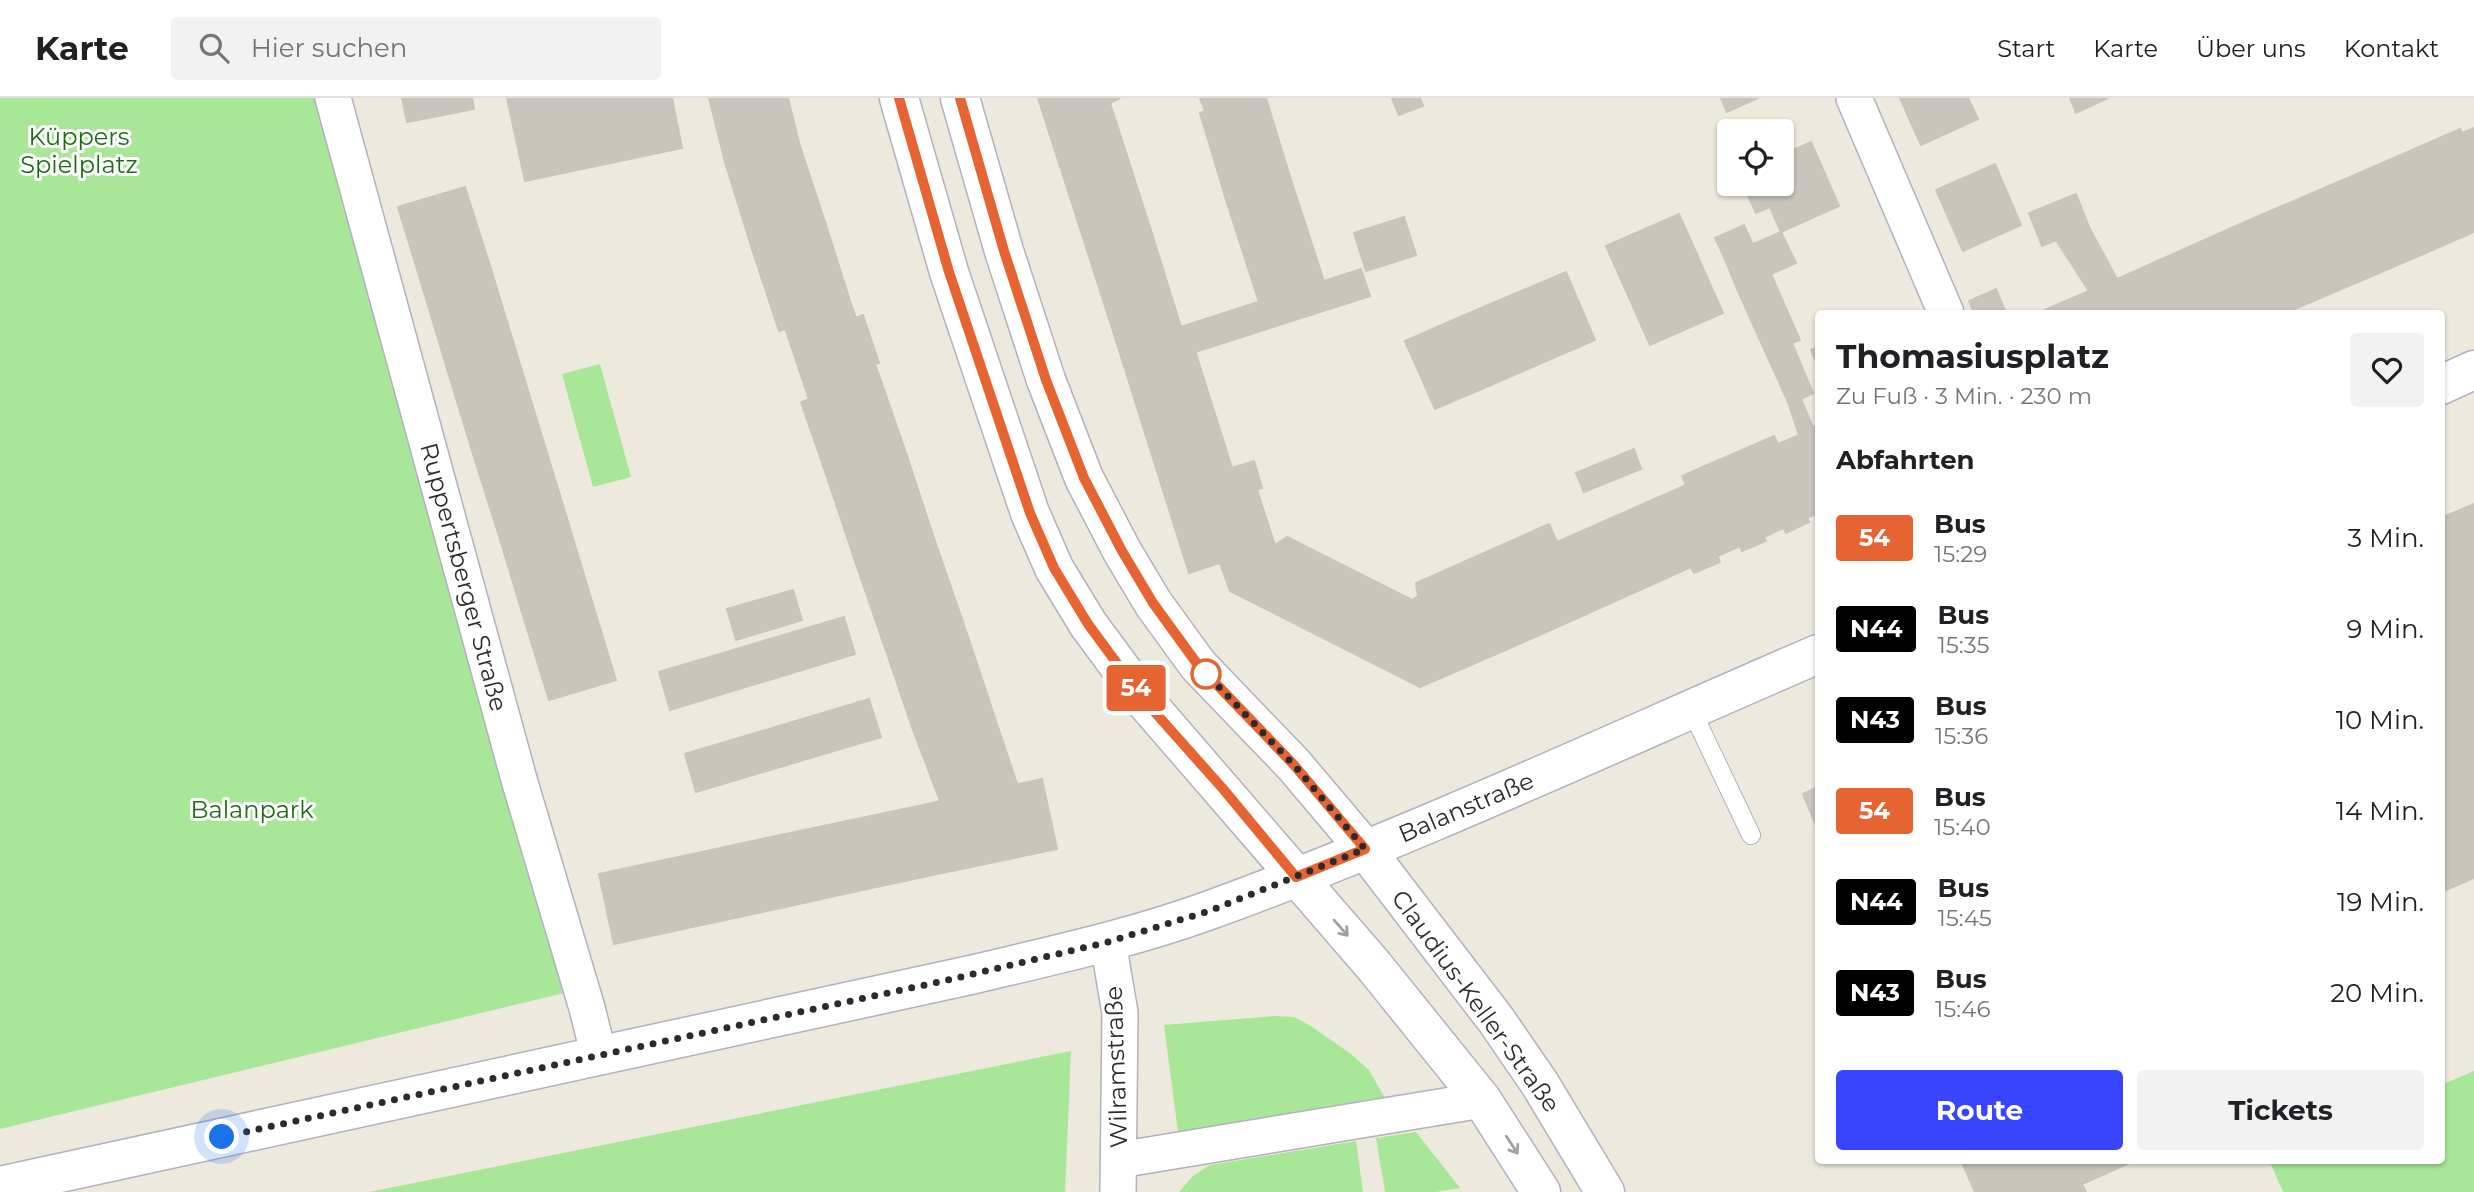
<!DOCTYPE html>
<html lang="de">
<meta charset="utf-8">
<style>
body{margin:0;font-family:Montserrat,sans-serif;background:#f2f2f2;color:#202124;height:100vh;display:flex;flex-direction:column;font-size:26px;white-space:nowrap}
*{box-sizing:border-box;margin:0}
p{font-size:23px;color:#757577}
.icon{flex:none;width:38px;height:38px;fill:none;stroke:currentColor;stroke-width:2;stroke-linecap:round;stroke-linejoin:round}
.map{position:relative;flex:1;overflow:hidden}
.side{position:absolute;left:1815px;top:212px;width:630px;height:854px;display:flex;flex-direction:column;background:#fff;border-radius:7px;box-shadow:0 2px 5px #0004}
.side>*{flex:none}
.badge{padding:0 14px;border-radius:5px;font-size:24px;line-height:46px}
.tools{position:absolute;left:1717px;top:21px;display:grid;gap:14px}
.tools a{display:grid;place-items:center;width:77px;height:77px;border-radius:7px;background:#fff;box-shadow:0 2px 5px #0004;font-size:35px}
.you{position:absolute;width:35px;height:35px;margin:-18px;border:5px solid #fff;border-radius:50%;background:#1a73e8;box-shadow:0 0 0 10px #1a73e833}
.map>.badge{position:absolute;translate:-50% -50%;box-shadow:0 0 0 4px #fff}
h2{padding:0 21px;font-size:26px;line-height:63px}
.round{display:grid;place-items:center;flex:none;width:74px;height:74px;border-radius:7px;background:#f2f2f2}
.headline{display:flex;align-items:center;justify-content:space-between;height:119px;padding:0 21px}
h1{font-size:33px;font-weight:700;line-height:52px}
.cta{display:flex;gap:14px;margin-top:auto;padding:14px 21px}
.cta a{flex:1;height:80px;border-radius:7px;background:#3944ff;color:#fff;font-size:28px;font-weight:700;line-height:80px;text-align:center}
.cta a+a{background:#f2f2f2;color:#202124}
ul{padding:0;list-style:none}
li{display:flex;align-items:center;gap:21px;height:91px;padding:0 21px}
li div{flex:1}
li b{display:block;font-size:26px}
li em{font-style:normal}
li .badge{min-width:77px;font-weight:700;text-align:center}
header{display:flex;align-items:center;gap:42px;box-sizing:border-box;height:98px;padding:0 35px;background:#fff;border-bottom:2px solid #e0e0e0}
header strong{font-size:33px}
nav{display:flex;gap:38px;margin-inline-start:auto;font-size:24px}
.search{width:490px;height:63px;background:#f2f2f2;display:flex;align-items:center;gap:18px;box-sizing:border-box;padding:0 24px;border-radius:7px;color:#757577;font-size:26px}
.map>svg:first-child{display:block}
.green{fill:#a8e698}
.building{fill:#c9c5bd;stroke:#c9c5b7;stroke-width:2}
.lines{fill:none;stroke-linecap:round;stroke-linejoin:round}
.service-casing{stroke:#b1b1bf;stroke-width:20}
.minor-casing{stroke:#b1b1bf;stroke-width:38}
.tertiary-casing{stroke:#b1b1bf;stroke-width:41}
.secondary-casing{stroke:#b1b1bf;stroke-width:41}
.service{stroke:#fff;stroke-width:18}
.minor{stroke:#fff;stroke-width:35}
.tertiary{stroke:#fff;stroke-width:38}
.secondary{stroke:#fff;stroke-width:38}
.oneway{stroke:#a0a0a0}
.line-casing{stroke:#fff;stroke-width:16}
.line{stroke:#e66432;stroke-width:10}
.walk{stroke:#2b2b2b;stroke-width:7;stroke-dasharray:0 12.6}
.stop-dot{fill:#fff;stroke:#e66432;stroke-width:3.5}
.labels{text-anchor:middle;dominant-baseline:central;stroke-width:6;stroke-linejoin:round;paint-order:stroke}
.park-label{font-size:24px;fill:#1f6c18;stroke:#fff}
.street-label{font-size:24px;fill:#2b2b2b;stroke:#fff}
</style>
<header>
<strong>Karte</strong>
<div class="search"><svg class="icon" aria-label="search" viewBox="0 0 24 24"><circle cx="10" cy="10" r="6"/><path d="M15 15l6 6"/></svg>Hier suchen</div>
<nav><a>Start</a><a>Karte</a><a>Über uns</a><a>Kontakt</a></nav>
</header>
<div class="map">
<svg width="2474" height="1094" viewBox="0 0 2474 1094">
<rect width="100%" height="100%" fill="#eee9dd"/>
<g class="green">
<polygon points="0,0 316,0 564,895 0,1031"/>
<polygon points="600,266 631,379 593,389 562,276"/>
<polygon points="1274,918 1294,919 1311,928 1351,956 1369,972 1386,1002 1178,1034 1164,927"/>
<polygon points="1071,953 1065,1094 369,1094"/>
<polygon points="2474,973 2474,1094 2283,1094 2269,1062 2441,1062 2441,987"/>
<polygon points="1416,1034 1460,1090 1436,1094 1385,1094 1376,1040"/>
<polygon points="1356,1043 1363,1094 1179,1094 1193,1078 1210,1067"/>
</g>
<g class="building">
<polygon points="402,0 472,0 474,11 407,24"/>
<polygon points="507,0 672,0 682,50 525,83"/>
<polygon points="709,0 788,0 799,45 725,64"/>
<polygon points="1038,0 1120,0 1110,5 1121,39 1057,59"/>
<polygon points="1200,0 1248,0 1205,13"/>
<polygon points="1248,0 1266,0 1292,85 1227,105 1200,15"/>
<polygon points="1392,0 1420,0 1423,8 1399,17"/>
<polygon points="1721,0 1758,0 1727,14"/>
<polygon points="1900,0 1968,0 1978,21 1921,47"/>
<polygon points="2070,0 2108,0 2076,15"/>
<polygon points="2474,30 2474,63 2462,35"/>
<polygon points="2460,31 2474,63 2474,134 2391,170 2352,78"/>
<polygon points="1121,39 1150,129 1086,149 1057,59"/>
<polygon points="1811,44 1839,108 1781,134 1770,109 1756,115 1743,86 1782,86 1782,57"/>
<polygon points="799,45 826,127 752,151 725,64"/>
<polygon points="1995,66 2021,127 1963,153 1936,92"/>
<polygon points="2352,78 2391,170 2285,215 2278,215 2240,126"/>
<polygon points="1292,85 1324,183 1259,204 1227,105"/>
<polygon points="465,89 491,171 423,191 398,109"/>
<polygon points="2076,96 2089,129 2042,148 2029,115"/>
<polygon points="1679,116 1723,215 1650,247 1606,148"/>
<polygon points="1404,119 1416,157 1366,173 1354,135"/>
<polygon points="2240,126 2278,215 2132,215 2117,181"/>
<polygon points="826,127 852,209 779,233 752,151"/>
<polygon points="1744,127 1753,147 1724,159 1715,140"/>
<polygon points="1150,129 1181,229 1118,249 1086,149"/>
<polygon points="2089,129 2117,181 2089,193 2056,142"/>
<polygon points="1781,134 1796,165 1737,191 1724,159"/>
<polygon points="491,171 516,253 448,274 423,191"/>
<polygon points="1361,171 1370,198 1195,254 1187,227"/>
<polygon points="1566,174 1595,242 1491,287 1462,218"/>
<polygon points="1771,176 1800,242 1792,245 1813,295 1801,301 1813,329 1799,337 1788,304 1737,191"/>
<polygon points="2117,181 2132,215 2038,215 2089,193"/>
<polygon points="1996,191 2006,215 1974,215 1969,203"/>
<polygon points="852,209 856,220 863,217 879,265 875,266 879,277 809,301 785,230"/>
<polygon points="1462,218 1491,287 1435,311 1405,243"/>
<polygon points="1187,227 1232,370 1254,363 1262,390 1257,392 1275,447 1189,475 1118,249"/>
<polygon points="1818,249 1818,268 1811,252"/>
<polygon points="516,253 541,335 473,356 448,274"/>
<polygon points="879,277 907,358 829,385 801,304"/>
<polygon points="1818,327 1818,381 1799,337"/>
<polygon points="541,335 566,417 499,438 473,356"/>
<polygon points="1799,337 1818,381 1818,415 1807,420 1809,424 1786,435 1783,430 1764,439 1766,443 1742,453 1740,448 1718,458 1682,378 1774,338 1778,346"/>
<polygon points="1634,351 1641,371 1584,394 1576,375"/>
<polygon points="907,358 934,440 856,466 829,385"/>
<polygon points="1686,387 1720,464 1694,475 1691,469 1589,515 1557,444"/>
<polygon points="2474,406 2474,780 2441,794 2441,420"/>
<polygon points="566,417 591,500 524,521 499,438"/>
<polygon points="1549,426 1589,515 1508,551 1468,462"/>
<polygon points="1287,439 1412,502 1420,589 1230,493 1220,465 1275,447"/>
<polygon points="934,440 962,521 884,547 856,466"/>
<polygon points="1468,462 1508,551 1420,589 1412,502 1418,498 1416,485"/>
<polygon points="793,492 802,522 736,542 727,511"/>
<polygon points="591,500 616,582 549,602 524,521"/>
<polygon points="844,519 855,556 670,612 659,574"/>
<polygon points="962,521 989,602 912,629 884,547"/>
<polygon points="869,601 881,639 696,694 685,656"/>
<polygon points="989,602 1017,686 940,703 912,629"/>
<polygon points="1042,681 1057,751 947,774 932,705"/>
<polygon points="1818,689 1818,732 1803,696"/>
<polygon points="932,705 947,774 867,791 852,722"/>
<polygon points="852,722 867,791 781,810 766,740"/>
<polygon points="766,740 781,810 697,828 683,758"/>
<polygon points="683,758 697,828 614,846 599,776"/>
<polygon points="1961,1062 2136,1062 2082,1086 2086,1094 1975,1094"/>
</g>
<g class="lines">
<g class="service-casing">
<polyline id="service" points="1691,611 1751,737"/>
</g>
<g class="minor-casing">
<g id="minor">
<polyline points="333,0 520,685 587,910 599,958"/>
<polyline points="1854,0 1946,215"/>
<polyline points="1108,844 1120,915 1118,1094"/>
<polyline points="1119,1062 1482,1002"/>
</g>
</g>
<g class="tertiary-casing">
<g id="tertiary">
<polyline points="2441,287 2474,272"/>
<path d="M 0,1088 L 975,876 C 1054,857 1133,840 1210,812 C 1416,737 1616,643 1818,556"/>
</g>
</g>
<g class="secondary-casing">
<g id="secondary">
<polyline points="899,0 949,174 1030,415 1054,470 1088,526 1144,602 1374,868 1482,1002 1541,1094"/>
<polyline points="960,0 1004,153 1046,282 1084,380 1122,453 1153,505 1198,567 1294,667 1365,751 1496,922 1540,986 1605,1094"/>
</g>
</g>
<use href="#service" class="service"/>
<use href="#minor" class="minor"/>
<use href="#tertiary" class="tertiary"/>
<use href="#secondary" class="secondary"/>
</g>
<defs><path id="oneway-shaft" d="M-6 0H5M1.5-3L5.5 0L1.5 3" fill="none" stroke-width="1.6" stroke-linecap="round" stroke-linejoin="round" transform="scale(1.75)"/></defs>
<g class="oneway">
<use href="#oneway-shaft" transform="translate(1341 830) rotate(49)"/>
<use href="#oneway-shaft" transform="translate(1512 1047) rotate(57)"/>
</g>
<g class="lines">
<g class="line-casing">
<polyline id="line" points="899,0 949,174 1030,415 1054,470 1088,526 1144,602 1224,692 1296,779 1365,751 1294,667 1198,567 1153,505 1122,453 1084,380 1046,282 1004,153 960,0"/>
</g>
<use href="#line" class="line"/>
<polyline class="walk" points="222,1039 948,882 1108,844 1209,813 1365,751 1294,667 1198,567 1206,576"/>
</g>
<circle class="stop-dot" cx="1206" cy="576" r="14"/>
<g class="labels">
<g class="park-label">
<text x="79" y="38">Küppers<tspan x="79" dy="28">Spielplatz</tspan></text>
<text x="252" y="711">Balanpark</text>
</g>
<g class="street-label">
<text transform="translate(464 479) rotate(75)">Ruppertsberger Straße</text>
<text transform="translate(1466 709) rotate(-23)">Balanstraße</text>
<text transform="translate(1476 903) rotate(54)">Claudius-Keller-Straße</text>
<text transform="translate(1116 969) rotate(-92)">Wilramstraße</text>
</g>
</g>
</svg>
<div class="tools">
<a><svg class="icon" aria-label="locate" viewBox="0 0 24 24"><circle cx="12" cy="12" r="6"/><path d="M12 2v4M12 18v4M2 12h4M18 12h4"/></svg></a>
</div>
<div class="you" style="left:222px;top:1039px"></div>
<b class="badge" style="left:1136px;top:590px;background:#e66432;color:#fff">54</b>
<section class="side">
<div class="headline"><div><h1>Thomasiusplatz</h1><p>Zu Fuß · 3 Min. · 230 m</p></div><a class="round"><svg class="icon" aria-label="heart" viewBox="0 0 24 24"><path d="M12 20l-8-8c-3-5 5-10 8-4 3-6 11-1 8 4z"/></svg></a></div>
<h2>Abfahrten</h2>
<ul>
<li><span class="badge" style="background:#e66432;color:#fff">54</span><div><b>Bus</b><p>15:29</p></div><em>3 Min.</em></li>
<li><span class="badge" style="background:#000;color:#fff">N44</span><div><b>Bus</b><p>15:35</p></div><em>9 Min.</em></li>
<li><span class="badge" style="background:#000;color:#fff">N43</span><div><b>Bus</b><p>15:36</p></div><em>10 Min.</em></li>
<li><span class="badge" style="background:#e66432;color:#fff">54</span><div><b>Bus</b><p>15:40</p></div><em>14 Min.</em></li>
<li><span class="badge" style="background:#000;color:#fff">N44</span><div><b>Bus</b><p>15:45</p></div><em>19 Min.</em></li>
<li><span class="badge" style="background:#000;color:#fff">N43</span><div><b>Bus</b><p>15:46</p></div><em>20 Min.</em></li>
</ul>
<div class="cta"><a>Route</a><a>Tickets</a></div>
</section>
</div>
